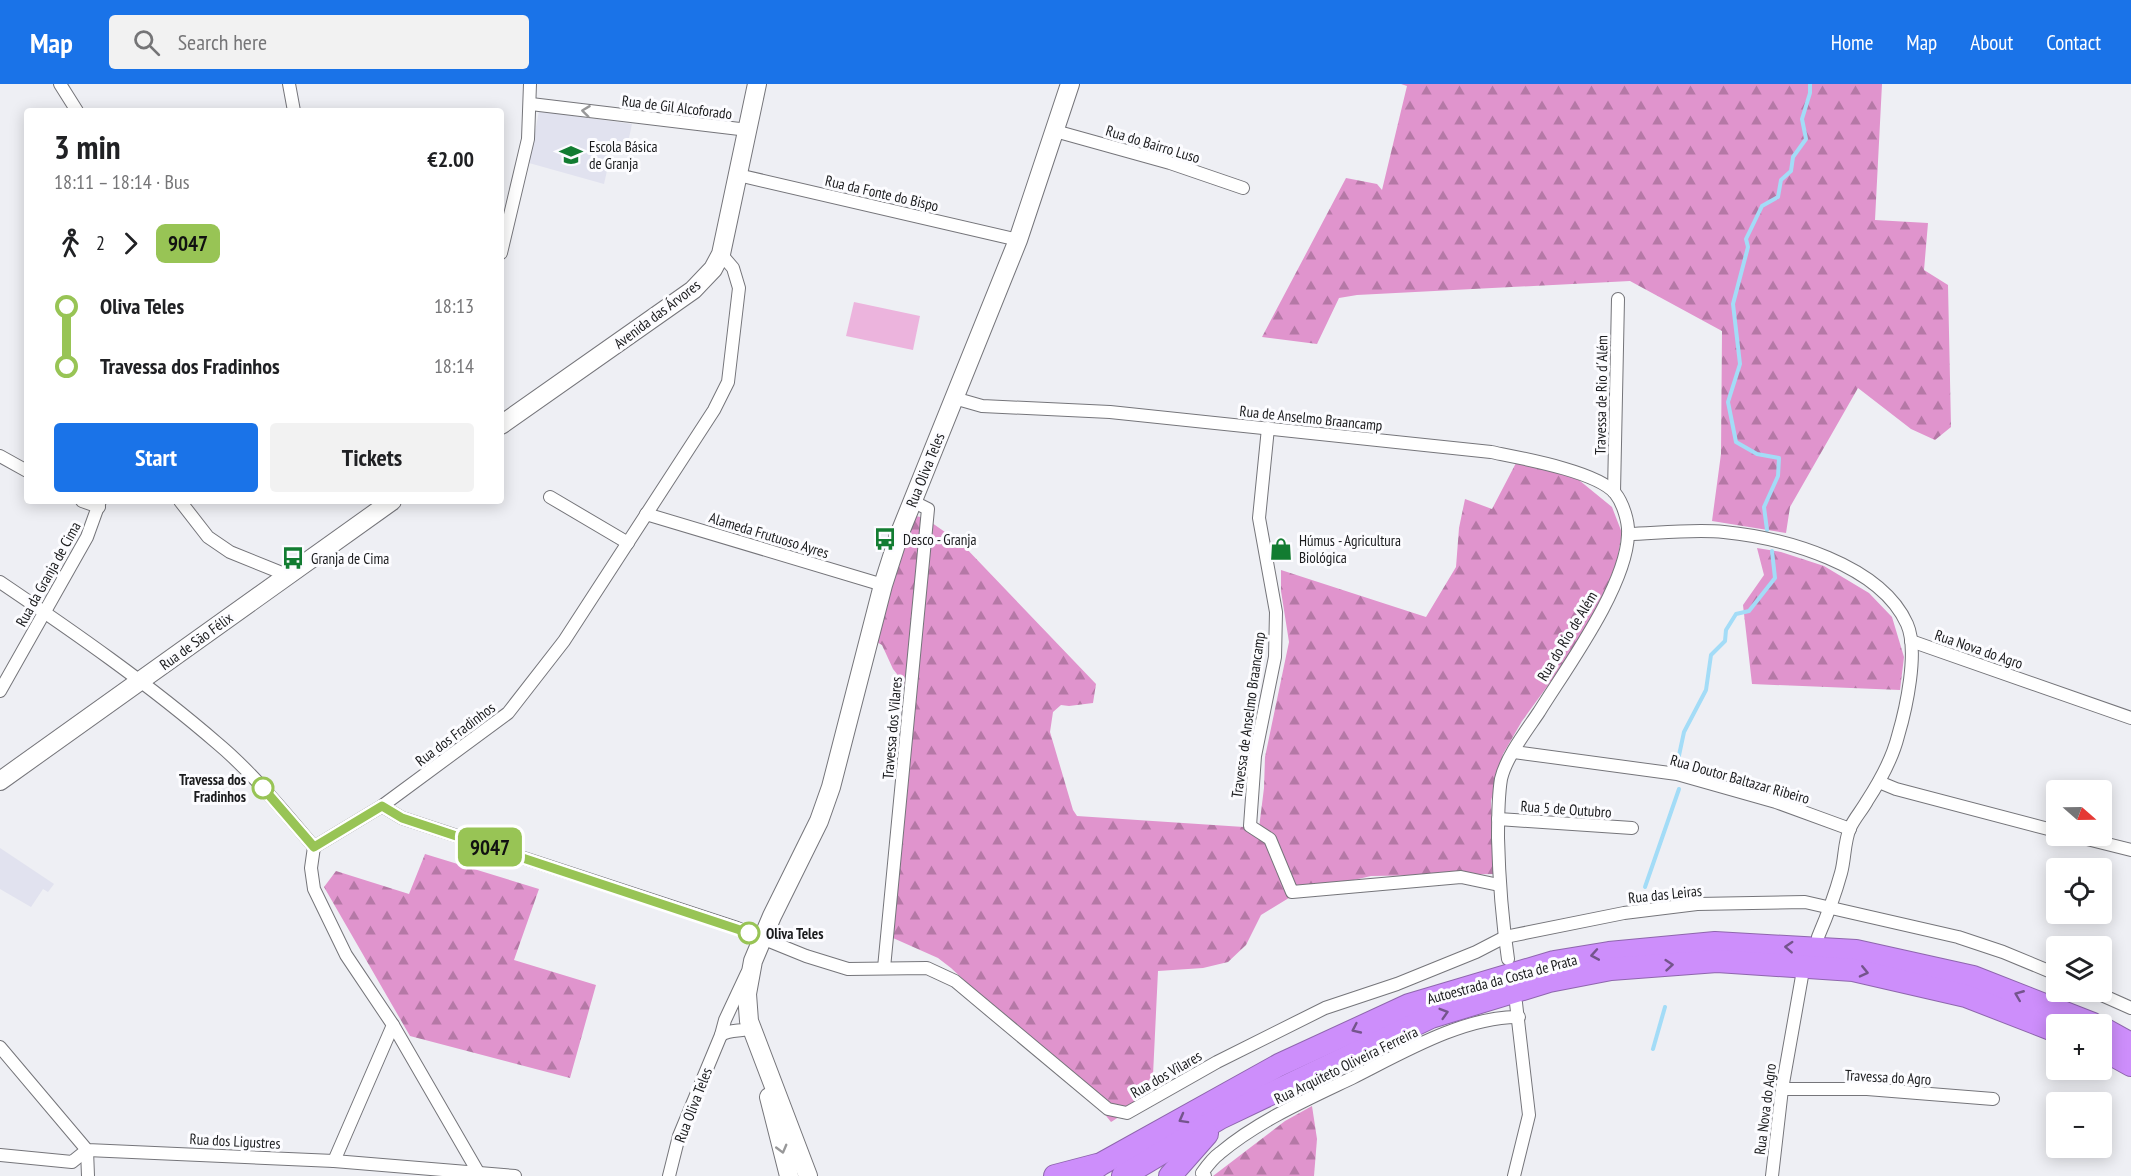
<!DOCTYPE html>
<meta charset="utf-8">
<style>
body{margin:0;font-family:"PT Sans Narrow",sans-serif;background:#f2f2f2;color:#202124;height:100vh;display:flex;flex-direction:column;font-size:22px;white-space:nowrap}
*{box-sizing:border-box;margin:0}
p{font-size:20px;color:#757577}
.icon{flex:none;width:33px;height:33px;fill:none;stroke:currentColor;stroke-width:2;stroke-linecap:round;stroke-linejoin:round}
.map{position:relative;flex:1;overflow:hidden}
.panel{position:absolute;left:24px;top:24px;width:480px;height:396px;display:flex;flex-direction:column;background:#fff;border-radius:6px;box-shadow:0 3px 15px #0003}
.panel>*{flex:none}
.badge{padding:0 12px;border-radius:9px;font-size:21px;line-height:39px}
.needle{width:39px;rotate:110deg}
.tools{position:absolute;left:2046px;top:696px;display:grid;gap:12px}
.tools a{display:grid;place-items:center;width:66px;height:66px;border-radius:6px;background:#fff;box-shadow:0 3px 15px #0003;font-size:30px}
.map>.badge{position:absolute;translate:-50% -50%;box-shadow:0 0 0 3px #fff}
.legs{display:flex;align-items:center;gap:9px;height:66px;padding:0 30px;font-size:20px}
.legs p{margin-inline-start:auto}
.overview{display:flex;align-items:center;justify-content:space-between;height:102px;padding:0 30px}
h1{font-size:33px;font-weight:800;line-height:45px}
.button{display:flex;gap:12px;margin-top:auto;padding:12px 30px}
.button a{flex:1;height:69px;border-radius:6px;background:#1a73e8;color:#fff;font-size:24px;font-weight:800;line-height:69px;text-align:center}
.button a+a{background:#f2f2f2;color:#202124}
ul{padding:0 30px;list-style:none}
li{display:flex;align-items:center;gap:21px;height:60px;font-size:22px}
li i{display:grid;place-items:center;width:9px;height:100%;margin:0 8px;background:currentColor}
li i::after{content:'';width:15px;height:15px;margin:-8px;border:4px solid;border-radius:50%;background:#fff}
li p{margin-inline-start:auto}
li:first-child i{background:linear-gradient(#0000 50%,currentColor 0)}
li:last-child i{background:linear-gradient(currentColor 50%,#0000 0)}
header{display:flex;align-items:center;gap:36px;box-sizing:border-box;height:84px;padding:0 30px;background:#1a73e8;color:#fff}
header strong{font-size:28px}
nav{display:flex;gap:33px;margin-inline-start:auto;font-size:21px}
.search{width:420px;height:54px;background:#f2f2f2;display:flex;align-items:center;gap:15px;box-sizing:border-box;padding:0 21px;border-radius:6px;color:#757577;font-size:22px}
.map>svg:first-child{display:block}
.built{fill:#e1e2ef}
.forest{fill:url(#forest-firs)}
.pitch{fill:#ecb4dd}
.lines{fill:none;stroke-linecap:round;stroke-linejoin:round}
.stream{stroke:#a3dcf7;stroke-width:4}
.street-casing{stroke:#75757a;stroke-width:14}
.secondary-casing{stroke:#75757a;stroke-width:20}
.highway-casing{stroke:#8e66ad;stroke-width:24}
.street{stroke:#fff;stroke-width:12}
.secondary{stroke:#fff;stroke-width:18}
.highway{stroke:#cd8efb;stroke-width:22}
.oneway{stroke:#989899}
.oneway2{stroke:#74548c}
.line-1-casing{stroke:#fff;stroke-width:14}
.line-1{stroke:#98c455;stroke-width:9}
.stop-1-dot{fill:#fff;stroke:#98c455;stroke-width:3}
.labels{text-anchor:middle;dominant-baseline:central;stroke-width:6;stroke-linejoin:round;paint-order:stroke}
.street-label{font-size:15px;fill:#1a1b1d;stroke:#fcfcff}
.poi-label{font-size:15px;fill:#1a1b1d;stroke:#fcfcff;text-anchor:start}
.stop-label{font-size:15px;font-weight:bold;fill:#1a1b1d;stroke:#fcfcff;text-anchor:end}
</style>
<header>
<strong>Map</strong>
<div class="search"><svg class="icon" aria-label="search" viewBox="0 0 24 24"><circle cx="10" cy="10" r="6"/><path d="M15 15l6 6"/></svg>Search here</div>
<nav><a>Home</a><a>Map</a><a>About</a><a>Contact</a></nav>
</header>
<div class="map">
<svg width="2131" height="1092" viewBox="0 0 2131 1092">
<defs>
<pattern id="forest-firs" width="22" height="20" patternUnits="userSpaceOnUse" patternTransform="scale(1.5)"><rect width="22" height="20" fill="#e094cd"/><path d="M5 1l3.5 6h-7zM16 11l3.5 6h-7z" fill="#b578a6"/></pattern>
</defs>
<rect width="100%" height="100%" fill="#eeeff4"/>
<g class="built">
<polygon points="539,27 632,40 627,63 613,60 604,100 529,79"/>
<polygon points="0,764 54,800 48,808 43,805 31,823 0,805"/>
</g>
<g class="forest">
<polygon points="1401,0 1882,0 1875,136 1928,139 1924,186 1948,201 1951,343 1935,356 1911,345 1858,304 1790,423 1786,449 1712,437 1721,370 1722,247 1630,197 1357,211 1339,214 1317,260 1262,253 1346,94 1377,100 1382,106 1407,2"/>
<polygon points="1516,379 1574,392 1612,423 1622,449 1617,477 1591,542 1522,637 1503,670 1491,717 1495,790 1371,792 1297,809 1261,831 1246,861 1228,878 1203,884 1158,887 1152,1012 1111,1038 1095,1018 951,884 938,874 893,854 889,833 907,621 904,599 893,585 882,561 873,556 911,431 925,434 962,460 1096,600 1093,619 1069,622 1061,621 1053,628 1050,648 1073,726 1077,732 1259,744 1264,704 1265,673 1289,558 1281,507 1281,486 1426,533 1456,483 1459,444 1465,415 1492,425"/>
<polygon points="1757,464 1781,468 1824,482 1869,509 1892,533 1904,573 1900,606 1752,600 1743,521 1764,491"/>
<polygon points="425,770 539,805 514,876 596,901 570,994 410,952 324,803 336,787 409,810"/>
<polygon points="1312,1022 1317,1055 1314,1092 1213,1092 1285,1037"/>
</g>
<polygon class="pitch" points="854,218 920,232 913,266 846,252"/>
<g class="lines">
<g class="stream">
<polyline points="1767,446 1764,423 1778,392 1779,374 1757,370 1736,358 1728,318 1740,280 1733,220 1748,163 1746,155 1762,122 1778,113 1781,96 1791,87 1793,73 1806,55 1802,35 1810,9 1810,0"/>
<polyline points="1678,676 1684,648 1706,606 1711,571 1725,557 1726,546 1736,530 1749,527 1775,494 1772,467"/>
<polyline points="1645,803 1679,705"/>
<polyline points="1653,965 1665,923"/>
</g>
<g class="street-casing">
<g id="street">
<polyline points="60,0 77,27"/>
<polyline points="289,0 294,27"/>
<polyline points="531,20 748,46"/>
<polyline points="1055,47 1170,79 1243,104"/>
<polyline points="738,91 1018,156"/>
<polyline points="501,169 528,55 530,0"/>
<path d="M 954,314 L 982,322 L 1110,328 L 1491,368 C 1520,374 1596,387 1615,409 C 1623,419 1629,438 1628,451 C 1626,503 1567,583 1539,628 C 1527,646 1506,673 1501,695 C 1498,713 1498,735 1498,754 C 1499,795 1502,835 1508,875"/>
<polyline points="1268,344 1259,434 1276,528 1275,573 1255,672 1250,742 1270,755 1292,808 1461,793 1499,801"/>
<polyline points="0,372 27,387"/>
<polyline points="1614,408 1618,215"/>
<polyline points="550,413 628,459"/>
<polyline points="82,417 99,423"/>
<polyline points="180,417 208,453 230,468 287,491"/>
<polyline points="646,430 883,501"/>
<path d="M 1628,450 C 1658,449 1695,445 1724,448 C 1784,454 1880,480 1907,540 C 1919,567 1906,625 1898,652 C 1892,676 1880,697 1867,717 C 1862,726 1854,735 1850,744 C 1844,758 1845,775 1841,789 C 1835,811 1827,832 1818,853"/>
<path d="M 0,498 C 74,548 150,601 217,659 C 253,689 283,727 314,763"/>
<polyline points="1911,557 2131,634"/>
<polyline points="0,607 87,453 100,417"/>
<polyline points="1514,668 1677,690 1776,718 1850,745"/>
<polyline points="1879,698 1896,705 2056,747"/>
<polyline points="382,722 402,734 737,844 806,872 848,885 927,884 955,897 1108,1025 1127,1029 1217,978 1325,924 1397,900 1476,868 1505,853 1624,829 1697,820 1805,818 1958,853 2003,868 2056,890"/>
<polyline points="1498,735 1632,744"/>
<polyline points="2075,752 2131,766"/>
<polyline points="314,763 382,722 508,629 564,557 714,326 728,298 739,204 733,184 721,170"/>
<polyline points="314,763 311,784 314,805 346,871 393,941 478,1088"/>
<polyline points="884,884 928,425 912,417"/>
<polyline points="2095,908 2131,924"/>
<path d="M 721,951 C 731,945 741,948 751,944"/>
<polyline points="0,963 87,1066 334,1077 515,1092"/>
<polyline points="1782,1005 1867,1005 1993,1015"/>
<polyline points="87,1066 88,1092"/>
<polyline points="0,1071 72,1078 87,1066"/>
<polyline points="334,1077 393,941"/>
<polyline points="669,1092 679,1052 721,951 725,936 747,889"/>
<path d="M 1205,1092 L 1202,1089 C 1207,1082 1213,1074 1220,1069 C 1258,1037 1308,1015 1352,994 C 1400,970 1464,932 1519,933"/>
<polyline points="1514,1092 1529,1031 1516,919"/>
<polyline points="1772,1092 1782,1005 1802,892"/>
</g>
</g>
<g class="secondary-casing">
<g id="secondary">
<polyline points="501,341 693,206 713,185 721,170 757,0"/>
<polyline points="0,697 392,417"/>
<polyline points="769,1013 789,1092"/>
<polyline points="808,1092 749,937 747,910 753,877 772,832 819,737 831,703 883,501 899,451 1018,156 1070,0"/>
</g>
</g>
<g class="highway-casing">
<g id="highway">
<polyline points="2102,944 2131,960"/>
<polyline points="2102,965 2131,981"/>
<polyline points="1055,1092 1097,1081"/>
<polyline points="1084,1092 1101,1080 1279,981 1409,921 1554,878 1609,869 1715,859 1856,867 1973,893 2093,940"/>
<polyline points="1123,1092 1220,1034 1431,933 1549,897 1611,885 1717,877 1853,886 1966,912 2056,947"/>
<polyline points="1170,1092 1207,1050"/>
</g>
</g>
<use href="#street" class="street"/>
<use href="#secondary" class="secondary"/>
<use href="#highway" class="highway"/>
</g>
<defs><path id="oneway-chevron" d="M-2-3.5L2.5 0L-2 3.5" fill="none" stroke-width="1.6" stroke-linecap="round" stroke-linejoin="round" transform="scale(1.5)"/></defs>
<g class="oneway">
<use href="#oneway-chevron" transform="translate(586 27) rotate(-173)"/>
<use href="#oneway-chevron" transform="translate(782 1065) rotate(75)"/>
</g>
<g class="oneway2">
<use href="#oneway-chevron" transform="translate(1789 863) rotate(-177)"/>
<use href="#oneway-chevron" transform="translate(1595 871) rotate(170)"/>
<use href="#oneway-chevron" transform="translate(1669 881) rotate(-5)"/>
<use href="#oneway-chevron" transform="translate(1864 888) rotate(13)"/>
<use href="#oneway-chevron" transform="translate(2019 911) rotate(-158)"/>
<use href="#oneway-chevron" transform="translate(1444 929) rotate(-17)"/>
<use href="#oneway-chevron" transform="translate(1356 945) rotate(155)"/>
<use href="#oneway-chevron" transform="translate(1183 1035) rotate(151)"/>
</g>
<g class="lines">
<g class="line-1-casing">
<polyline id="line-1" points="263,704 314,763 382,722 402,734 749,849"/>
</g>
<use href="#line-1" class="line-1"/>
</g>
<defs>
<g id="school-bare" transform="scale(1.8)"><path d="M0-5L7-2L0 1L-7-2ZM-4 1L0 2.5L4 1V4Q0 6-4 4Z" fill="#127c31" stroke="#fcfcff" stroke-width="2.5" paint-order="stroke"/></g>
<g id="bus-bare" transform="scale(1.8)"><path d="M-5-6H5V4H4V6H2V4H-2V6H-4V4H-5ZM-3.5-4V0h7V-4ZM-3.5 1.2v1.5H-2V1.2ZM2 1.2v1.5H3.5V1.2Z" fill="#127c31" stroke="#fcfcff" stroke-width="2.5" paint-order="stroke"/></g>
<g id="shop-bare" transform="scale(1.8)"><path d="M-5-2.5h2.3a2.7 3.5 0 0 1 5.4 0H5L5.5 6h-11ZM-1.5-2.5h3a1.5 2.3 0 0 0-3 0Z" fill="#127c31" stroke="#fcfcff" stroke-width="2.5" paint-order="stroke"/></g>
</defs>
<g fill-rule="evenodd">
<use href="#school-bare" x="571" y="71"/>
<use href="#bus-bare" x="885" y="455"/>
<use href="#shop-bare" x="1281" y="465"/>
<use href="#bus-bare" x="293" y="474"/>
</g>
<g class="stop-1-dot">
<circle cx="263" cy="704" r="10"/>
<circle cx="749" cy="849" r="10"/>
</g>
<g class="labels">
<g class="street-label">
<text transform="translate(677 23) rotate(7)">Rua de Gil Alcoforado</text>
<text transform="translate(1153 60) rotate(17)">Rua do Bairro Luso</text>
<text transform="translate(882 109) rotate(13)">Rua da Fonte do Bispo</text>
<text transform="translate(657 230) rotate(-37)">Avenida das Árvores</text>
<text transform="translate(1601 311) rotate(-89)">Travessa de Rio d´Além</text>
<text transform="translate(1311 334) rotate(6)">Rua de Anselmo Braancamp</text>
<text transform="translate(925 386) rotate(-68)">Rua Oliva Teles</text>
<text transform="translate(769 451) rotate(17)">Alameda Frutuoso Ayres</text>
<text transform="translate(48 490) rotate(-61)">Rua da Granja de Cima</text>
<text transform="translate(1567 552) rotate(-59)">Rua do Rio de Além</text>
<text transform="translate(196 557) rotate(-36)">Rua de São Félix</text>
<text transform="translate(1979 565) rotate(19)">Rua Nova do Agro</text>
<text transform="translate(1248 631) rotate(-82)">Travessa de Anselmo Braancamp</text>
<text transform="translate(892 644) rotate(-85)">Travessa dos Vilares</text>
<text transform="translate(455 650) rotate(-37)">Rua dos Fradinhos</text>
<text transform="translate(1740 695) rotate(16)">Rua Doutor Baltazar Ribeiro</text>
<text transform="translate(1566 725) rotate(4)">Rua 5 de Outubro</text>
<text transform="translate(1665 810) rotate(-6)">Rua das Leiras</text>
<text transform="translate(1502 895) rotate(-15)">Autoestrada da Costa de Prata</text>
<text transform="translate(1346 981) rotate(-26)">Rua Arquiteto Oliveira Ferreira</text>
<text transform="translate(1166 990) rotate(-30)">Rua dos Vilares</text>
<text transform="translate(1888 993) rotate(3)">Travessa do Agro</text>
<text transform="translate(693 1021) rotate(-69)">Rua Oliva Teles</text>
<text transform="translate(1765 1025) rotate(-83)">Rua Nova do Agro</text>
<text transform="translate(235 1057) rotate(3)">Rua dos Ligustres</text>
</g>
<g class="poi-label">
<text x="589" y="62">Escola Básica<tspan x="589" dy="17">de Granja</tspan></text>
<text x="903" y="455">Desco - Granja</text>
<text x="1299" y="456">Húmus - Agricultura<tspan x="1299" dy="17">Biológica</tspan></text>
<text x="311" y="474">Granja de Cima</text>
</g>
<g class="stop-label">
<text x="246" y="695">Travessa dos<tspan x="246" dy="17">Fradinhos</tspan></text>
<text x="766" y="849" text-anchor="start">Oliva Teles</text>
</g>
</g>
</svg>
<div class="tools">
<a><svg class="needle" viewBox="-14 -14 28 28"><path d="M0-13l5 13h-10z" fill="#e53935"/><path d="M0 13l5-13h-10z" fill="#757577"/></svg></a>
<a><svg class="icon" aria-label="locate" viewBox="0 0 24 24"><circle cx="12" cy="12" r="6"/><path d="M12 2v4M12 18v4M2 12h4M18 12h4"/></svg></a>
<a><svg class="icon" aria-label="layers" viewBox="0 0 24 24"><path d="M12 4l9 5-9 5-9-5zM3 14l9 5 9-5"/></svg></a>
<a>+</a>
<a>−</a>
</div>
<b class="badge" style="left:490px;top:763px;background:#98c455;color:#111">9047</b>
<section class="panel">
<div class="overview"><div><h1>3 min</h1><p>18:11 – 18:14 · Bus</p></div><b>€2.00</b></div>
<div class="legs"><svg class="icon" aria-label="walk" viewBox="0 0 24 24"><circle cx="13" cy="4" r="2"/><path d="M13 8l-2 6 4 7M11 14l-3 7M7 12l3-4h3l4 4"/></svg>2<svg class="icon" aria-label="forward" viewBox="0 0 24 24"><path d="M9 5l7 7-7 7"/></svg><b class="badge" style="background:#98c455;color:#111">9047</b></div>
<ul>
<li><i style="color:#98c455"></i><b>Oliva Teles</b><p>18:13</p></li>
<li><i style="color:#98c455"></i><b>Travessa dos Fradinhos</b><p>18:14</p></li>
</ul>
<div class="button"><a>Start</a><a>Tickets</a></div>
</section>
</div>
